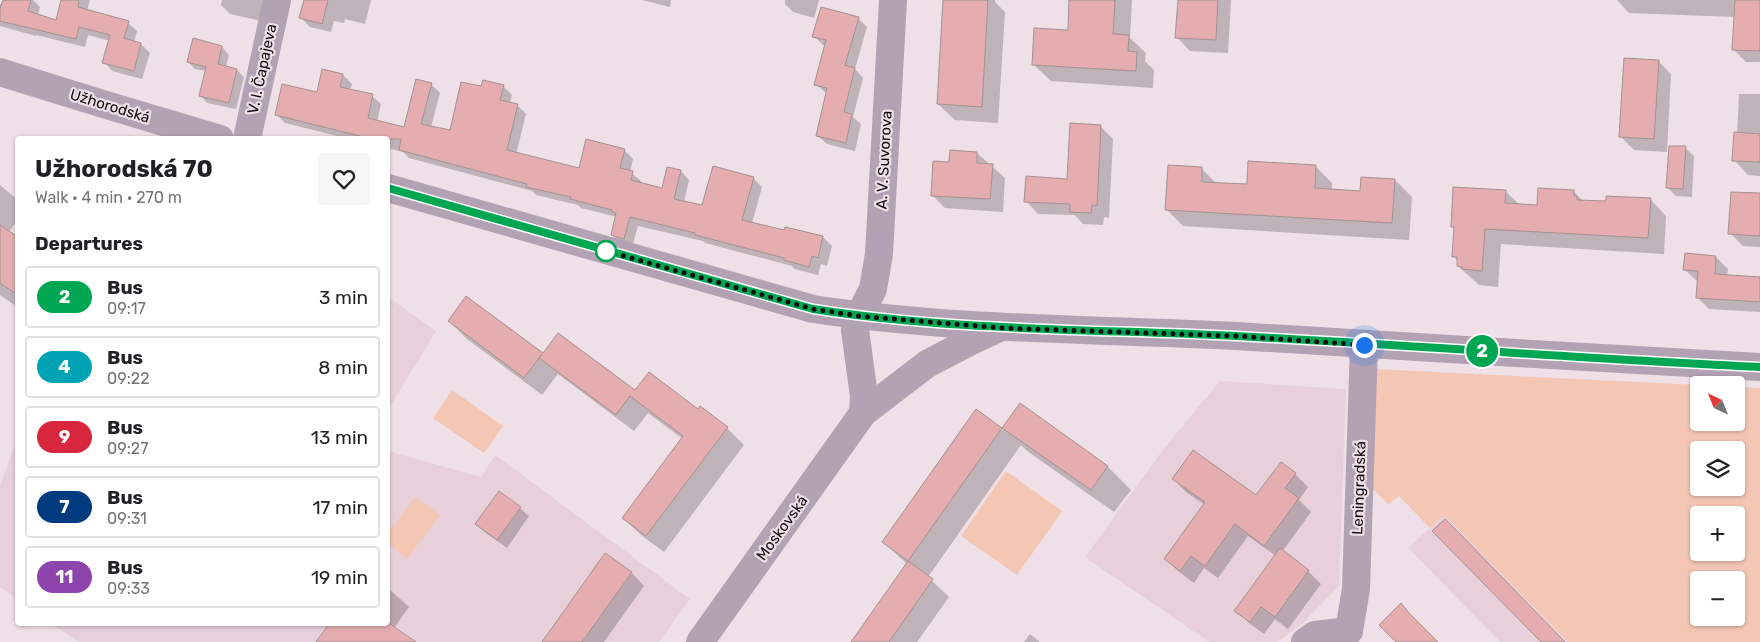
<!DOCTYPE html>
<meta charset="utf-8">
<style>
body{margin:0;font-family:Rubik,sans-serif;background:#f6f6f6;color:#202124;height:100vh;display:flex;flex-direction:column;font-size:19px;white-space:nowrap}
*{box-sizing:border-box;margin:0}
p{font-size:16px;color:#757577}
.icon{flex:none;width:28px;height:28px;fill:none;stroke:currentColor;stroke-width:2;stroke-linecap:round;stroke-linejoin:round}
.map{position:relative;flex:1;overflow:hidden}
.details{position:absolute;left:15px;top:136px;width:375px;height:490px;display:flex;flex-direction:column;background:#fff;border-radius:5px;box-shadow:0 1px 4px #0004}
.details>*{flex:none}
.badge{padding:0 10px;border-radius:16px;font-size:18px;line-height:32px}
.needle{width:32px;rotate:317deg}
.fabs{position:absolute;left:1690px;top:376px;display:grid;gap:10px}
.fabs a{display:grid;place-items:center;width:55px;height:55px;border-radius:5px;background:#fff;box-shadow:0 1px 4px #0004;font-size:25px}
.you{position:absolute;width:25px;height:25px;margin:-12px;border:4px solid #fff;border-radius:50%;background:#1a73e8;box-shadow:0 0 0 8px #1a73e833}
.map>.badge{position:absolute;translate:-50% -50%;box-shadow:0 0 0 2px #fff}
h2{padding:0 20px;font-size:19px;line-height:45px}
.round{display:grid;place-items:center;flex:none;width:52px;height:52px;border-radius:5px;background:#f6f6f6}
.overview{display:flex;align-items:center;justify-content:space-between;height:85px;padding:0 20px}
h1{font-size:24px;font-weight:700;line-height:38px}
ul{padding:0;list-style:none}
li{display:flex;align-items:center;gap:15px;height:62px;margin:0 10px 8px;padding:0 10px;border:2px solid #e0e0e0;border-radius:5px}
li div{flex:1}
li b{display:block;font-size:19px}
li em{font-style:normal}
li .badge{min-width:55px;font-weight:700;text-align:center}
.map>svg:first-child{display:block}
.built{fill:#e8d0da}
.green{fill:#f4c6b4;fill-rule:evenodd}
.shadow{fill:#0003}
.building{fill:#e5adaf;stroke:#a29292}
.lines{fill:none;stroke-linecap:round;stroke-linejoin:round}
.minor{stroke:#b2a2b3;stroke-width:28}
.line-casing{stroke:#fff;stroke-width:11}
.line{stroke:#00a651;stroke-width:8}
.walk{stroke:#110c0e;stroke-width:5;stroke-dasharray:0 9}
.stop-dot{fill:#fff;stroke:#00a651;stroke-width:2.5}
.labels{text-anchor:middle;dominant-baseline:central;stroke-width:4.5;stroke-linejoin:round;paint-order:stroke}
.street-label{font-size:15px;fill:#110c0e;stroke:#efdfe6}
</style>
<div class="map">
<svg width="1760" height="642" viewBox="0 0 1760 642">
<rect width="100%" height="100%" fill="#efdfe6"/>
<g class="built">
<polygon points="388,297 436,331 388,410"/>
<polygon points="1220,381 1346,389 1339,586 1302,624 1277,642 1209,642 1085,557 1165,447"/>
<polygon points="17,439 18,599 17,599 0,587 0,486"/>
<polygon points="388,451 481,477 495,455 690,599 659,642 78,642 52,624 388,624"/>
<polygon points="1444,515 1568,642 1500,642 1408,548"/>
</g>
<g class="green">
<path d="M 1374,369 L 1699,385 L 1699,422 L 1736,422 L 1736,387 L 1760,388 L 1760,642 L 1568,642 L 1444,515 L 1430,528 L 1399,496 L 1388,504 L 1372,488 ZM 1699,450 L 1736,450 L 1736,488 L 1699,488 ZM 1699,515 L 1736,515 L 1736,552 L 1699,552 ZM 1699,580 L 1736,580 L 1736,618 L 1699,618 Z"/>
<polygon points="452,390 503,426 484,453 433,418"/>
<polygon points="1006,471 1062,511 1017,575 961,536"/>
<polygon points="415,497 440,515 407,559 388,544 388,533"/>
</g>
<g class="shadow">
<polygon points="4,0 33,0 40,7 38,15 57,22 62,0 90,0 87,11 128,23 137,31 134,42 141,44 150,53 142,79 112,71 104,62 110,41 88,35 85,47 36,35 36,36 0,26 0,4 3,4"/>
<polygon points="222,0 266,0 261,21 230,14 221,5"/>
<polygon points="305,0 371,0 365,24 345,19 344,23 334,21 331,32 310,27 301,18"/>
<polygon points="642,0 671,0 670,7"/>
<polygon points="784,0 819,0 814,18 793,12 785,4 785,0"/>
<polygon points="944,0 995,0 995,2 1005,12 998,123 955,120 938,104"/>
<polygon points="1071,0 1132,0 1130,38 1146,53 1145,61 1154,70 1153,88 1051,81 1034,65 1069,32"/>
<polygon points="1179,0 1231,0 1228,53 1190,51 1177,37"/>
<polygon points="1617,0 1760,0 1760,62 1746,62 1733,49 1735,17 1629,13"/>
<polygon points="858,18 867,27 855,69 863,78 853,117 861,124 855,151 827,144 818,136 827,94 816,84 826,46 823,45 814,36"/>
<polygon points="194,40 222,47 229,55 226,67 237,70 244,77 236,109 207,103 200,95 206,71 195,69 188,62"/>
<polygon points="1658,61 1671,74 1667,152 1634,150 1621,137"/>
<polygon points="343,75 352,84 350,90 372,96 381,104 377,122 405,128 431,84 440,93 431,127 451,132 482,88 503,86 512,95 510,103 517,105 526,114 516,154 579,169 624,150 633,159 630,172 641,181 641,183 663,189 681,171 689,180 684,202 703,207 753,178 762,187 752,223 785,231 786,228 823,237 832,246 827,266 821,264 818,275 794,269 792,266 705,243 703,241 638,226 632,247 621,244 612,235 617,217 581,208 578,205 536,195 532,191 409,158 403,152 388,148 388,139 349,139 285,123 276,114 318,94"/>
<polygon points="1739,94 1760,94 1760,176 1748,175 1734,160 1737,134"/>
<polygon points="1071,125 1101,127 1113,139 1109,218 1104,217 1103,225 1083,224 1075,215 1038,214 1026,201 1068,180"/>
<polygon points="1685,148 1694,156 1692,197 1676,196 1667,187"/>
<polygon points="977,153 1005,178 1003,212 945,208 932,195 950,163"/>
<polygon points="1315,166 1332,183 1332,191 1361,192 1395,180 1412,197 1409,240 1183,226 1166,209 1202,169 1217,184 1248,186"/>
<polygon points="0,185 18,200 18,219 9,232 18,238 18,304 16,306 0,295"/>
<polygon points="1505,191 1520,205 1538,207 1574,192 1583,201 1607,202 1650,199 1666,216 1664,254 1501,244 1498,287 1479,285 1458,266 1458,261 1453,256 1455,229 1452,226"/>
<polygon points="1760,194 1760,247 1743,246 1730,233"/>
<polygon points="1716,257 1728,269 1727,276 1760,278 1760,312 1709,309 1697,297 1698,282 1684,269"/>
<polygon points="449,321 543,355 635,392 698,411 727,428 744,445 664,552 641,535 623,518 683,439 648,413 634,431 558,374 542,395 467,339"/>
<polygon points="1020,405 1108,467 1131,490 1114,512 1027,451 1021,445 928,577 949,597 917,642 853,642 907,564 883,542 976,411 1003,430"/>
<polygon points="1281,463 1295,474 1308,487 1299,500 1311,512 1282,552 1308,571 1321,584 1288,629 1275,619 1264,634 1249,623 1236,610 1276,556 1248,536 1218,578 1204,568 1194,583 1179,572 1166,559 1205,505 1186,492 1173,479 1256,496"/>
<polygon points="520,508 529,516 507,548 486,533 477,524"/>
<polygon points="606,555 632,573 644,586 604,642 543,642"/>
<polygon points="388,588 409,607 394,628 414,642 317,642 330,624 388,624"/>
<polygon points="1030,634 1040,642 1024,642"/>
</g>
<g class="building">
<polygon points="3,0 31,0 28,11 56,20 61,0 79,0 78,7 129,21 124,38 141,43 134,71 102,63 110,35 79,27 76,39 0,21 0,9"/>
<polygon points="304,0 328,0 322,24 299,18"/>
<polygon points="943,0 988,0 982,107 937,104"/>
<polygon points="1069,0 1115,0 1113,34 1129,35 1128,51 1137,52 1136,71 1032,65 1034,28 1068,30"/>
<polygon points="1178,0 1218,0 1216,40 1175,38"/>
<polygon points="1735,0 1760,0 1760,51 1732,50"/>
<polygon points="821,7 859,17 845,65 855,68 844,112 852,114 846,143 816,136 827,88 814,85 826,40 812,37"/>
<polygon points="193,38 222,46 218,64 237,69 229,103 199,96 206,67 187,62"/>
<polygon points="1624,58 1659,60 1654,139 1619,137"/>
<polygon points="322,69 343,74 340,87 373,94 368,118 404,127 416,79 432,83 421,124 450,130 461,82 481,86 483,80 504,85 500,100 518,104 507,150 579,168 586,139 625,149 620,168 633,171 631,180 662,188 667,167 681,170 674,199 702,205 713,166 754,177 742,220 784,230 785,227 823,236 818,258 812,256 809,267 784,260 784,258 695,235 695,233 630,217 624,239 611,235 616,213 611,211 612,210 570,199 571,197 526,187 527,184 399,150 401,139 372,139 275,115 282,84 317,92"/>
<polygon points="1070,123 1101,125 1097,206 1092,205 1091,213 1070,212 1070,204 1024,202 1026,176 1067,179"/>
<polygon points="1734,132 1760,134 1760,162 1732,161"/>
<polygon points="1669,146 1686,146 1683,189 1666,188"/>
<polygon points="950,150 977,152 977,163 993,164 990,199 931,196 933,161 949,162"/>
<polygon points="1248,161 1316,165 1315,188 1360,191 1361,177 1395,179 1392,223 1165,210 1168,165 1202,167 1202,182 1247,184"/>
<polygon points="1453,187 1506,190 1505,203 1537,205 1538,188 1574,190 1574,196 1577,196 1577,200 1606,201 1606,196 1651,198 1648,238 1485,229 1482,271 1462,269 1462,267 1457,266 1457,257 1452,257 1454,227 1451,227"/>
<polygon points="1731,192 1760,193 1760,236 1728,234"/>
<polygon points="0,225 18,237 18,295 0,283"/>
<polygon points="1685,253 1716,256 1715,274 1760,277 1760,302 1696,298 1698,271 1683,270"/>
<polygon points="466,296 543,353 558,333 635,390 649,372 698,409 700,406 728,427 646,536 622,518 683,436 630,396 616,415 539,358 542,354 524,378 448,321"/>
<polygon points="1020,403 1108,466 1091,490 1002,428"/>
<polygon points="976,409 1002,428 908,561 882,542"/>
<polygon points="1193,450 1256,495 1281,462 1296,473 1285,488 1299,498 1264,546 1235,524 1205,566 1191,556 1180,571 1164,559 1205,502 1172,479"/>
<polygon points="499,491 521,507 497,540 475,524"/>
<polygon points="1445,519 1462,536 1565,642 1541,642 1432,531"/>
<polygon points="1280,548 1309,570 1275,617 1261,607 1250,622 1234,611"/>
<polygon points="605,553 632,572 582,642 542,642"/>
<polygon points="908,561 933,579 889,642 851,642"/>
<polygon points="1401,603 1410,614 1438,642 1396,642 1379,625"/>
<polygon points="329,624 390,624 416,642 316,642"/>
</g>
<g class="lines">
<g class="minor">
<polyline points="0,72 103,104 220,139"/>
<polyline points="247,139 277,0"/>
<path d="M 388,188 L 813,309 C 953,330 1095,329 1236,336 C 1411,346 1585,358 1760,367"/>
<polyline points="863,413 864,396 855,330 859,316 873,289 879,254 893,0"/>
<polyline points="1349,631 1356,589 1364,345"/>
<polyline points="700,642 863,413 927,364 969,342 997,329"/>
<polyline points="1305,642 1315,635 1349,631"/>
</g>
</g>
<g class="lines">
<g class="line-casing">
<path id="line" d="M 388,188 L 813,309 C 953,331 1095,329 1236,336 C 1411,345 1585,359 1760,367"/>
</g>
<use href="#line" class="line"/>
<polyline class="walk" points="606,251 813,309 859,316 1001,328 1236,336 1364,345"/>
</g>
<circle class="stop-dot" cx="606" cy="251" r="10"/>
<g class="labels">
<g class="street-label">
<text transform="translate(262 69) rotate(-78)">V. I. Čapajeva</text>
<text transform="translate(110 106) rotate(17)">Užhorodská</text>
<text transform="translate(884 160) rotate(-87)">A. V. Suvorova</text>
<text transform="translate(1359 488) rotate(-88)">Leningradská</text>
<text transform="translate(782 528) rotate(-54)">Moskovská</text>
</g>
</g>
</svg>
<div class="fabs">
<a><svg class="needle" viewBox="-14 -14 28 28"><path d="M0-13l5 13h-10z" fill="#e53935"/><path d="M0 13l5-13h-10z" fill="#757577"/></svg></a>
<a><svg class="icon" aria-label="layers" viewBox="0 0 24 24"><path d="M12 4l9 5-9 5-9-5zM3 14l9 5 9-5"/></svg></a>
<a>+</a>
<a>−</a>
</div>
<div class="you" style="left:1364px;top:345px"></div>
<b class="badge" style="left:1482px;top:351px;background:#00a651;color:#fff">2</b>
<section class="details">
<div class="overview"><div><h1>Užhorodská 70</h1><p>Walk · 4 min · 270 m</p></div><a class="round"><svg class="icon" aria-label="heart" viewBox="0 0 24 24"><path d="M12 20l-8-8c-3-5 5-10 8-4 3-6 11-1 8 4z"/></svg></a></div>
<h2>Departures</h2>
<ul>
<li><span class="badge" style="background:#00a651;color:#fff">2</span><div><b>Bus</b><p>09:17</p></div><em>3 min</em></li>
<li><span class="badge" style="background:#00a3b4;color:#fff">4</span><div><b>Bus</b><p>09:22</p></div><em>8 min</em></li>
<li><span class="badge" style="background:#d7263d;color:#fff">9</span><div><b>Bus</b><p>09:27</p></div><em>13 min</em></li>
<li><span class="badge" style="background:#003b80;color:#fff">7</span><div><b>Bus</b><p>09:31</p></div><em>17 min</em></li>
<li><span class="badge" style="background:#8e44ad;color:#fff">11</span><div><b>Bus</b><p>09:33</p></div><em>19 min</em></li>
</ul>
</section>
</div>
